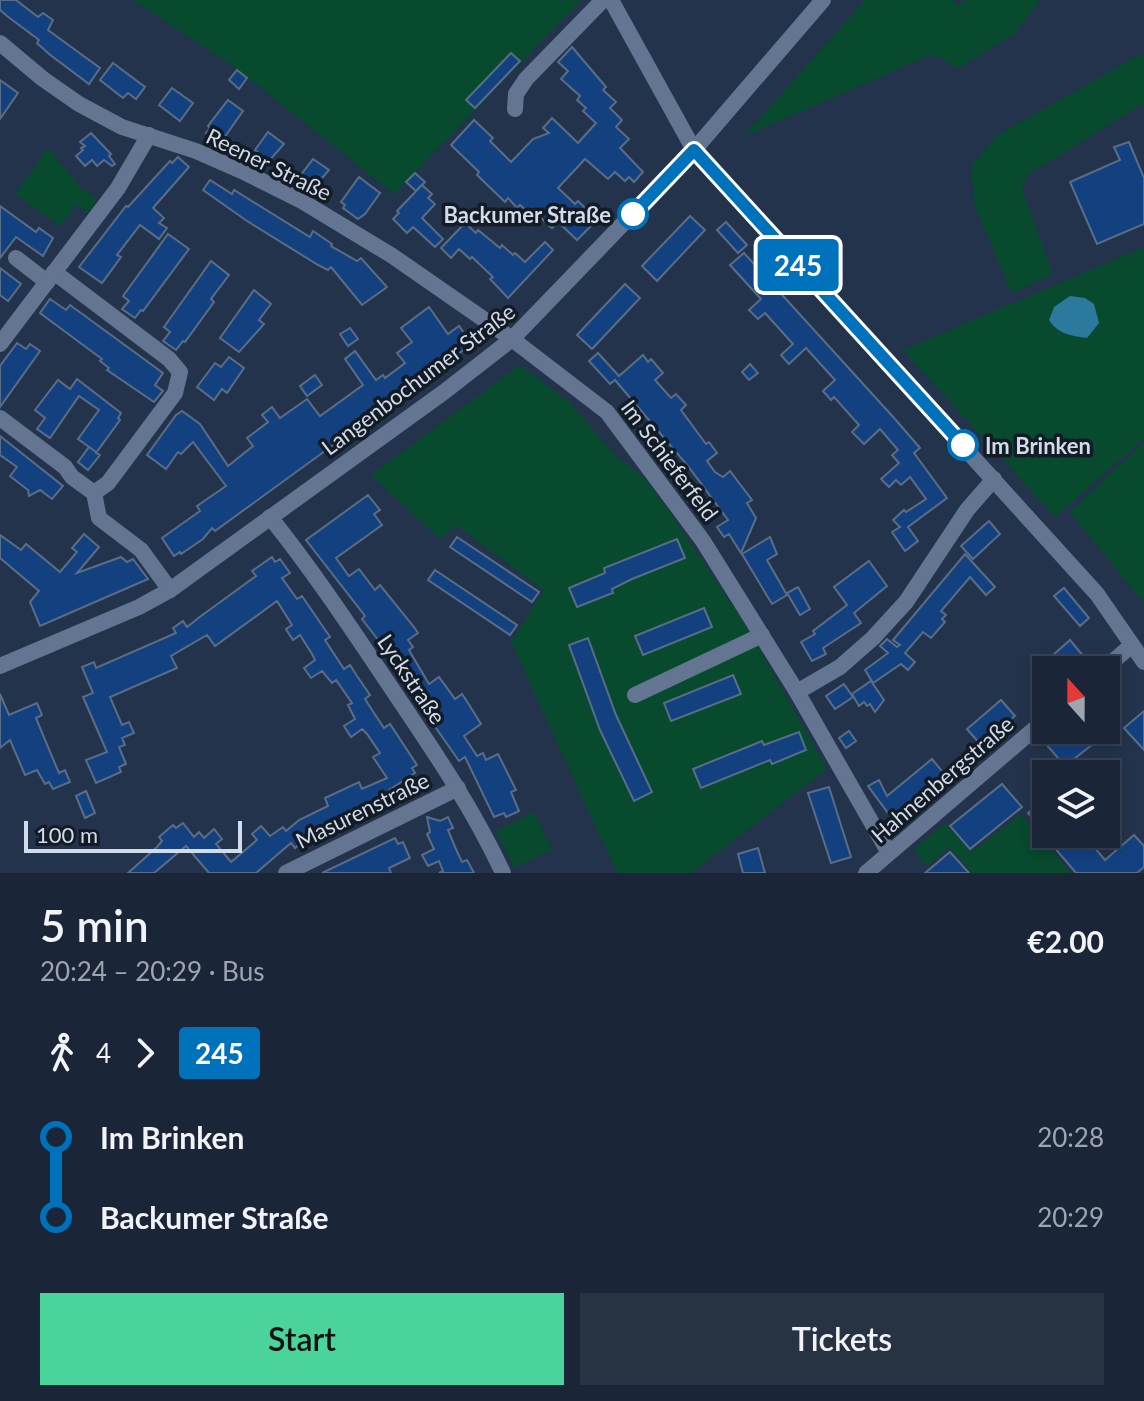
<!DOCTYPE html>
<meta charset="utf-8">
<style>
body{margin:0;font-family:Lato,sans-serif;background:#273243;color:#f1f3f6;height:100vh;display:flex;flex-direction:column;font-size:30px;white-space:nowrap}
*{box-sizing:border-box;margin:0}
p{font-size:26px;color:#9fa5ae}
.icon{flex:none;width:44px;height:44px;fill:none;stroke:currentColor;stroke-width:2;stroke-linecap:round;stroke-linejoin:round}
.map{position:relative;height:873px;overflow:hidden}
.sheet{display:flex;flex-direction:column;background:#1a2638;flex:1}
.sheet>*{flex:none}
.badge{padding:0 16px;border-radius:6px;font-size:28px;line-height:52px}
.needle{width:52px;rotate:339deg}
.buttons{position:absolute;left:1032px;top:656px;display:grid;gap:16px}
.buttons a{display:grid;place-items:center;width:88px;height:88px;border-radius:0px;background:#1a2638;box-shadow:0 4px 12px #0003,0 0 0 2px #384353;font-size:40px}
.scale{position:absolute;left:24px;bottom:20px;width:218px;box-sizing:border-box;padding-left:8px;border:4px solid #d1dbea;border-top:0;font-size:22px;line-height:28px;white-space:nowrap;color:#d1dbea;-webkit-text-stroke:6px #131b25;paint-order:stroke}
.map>.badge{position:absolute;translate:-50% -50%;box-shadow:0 0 0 4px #fff}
.legs{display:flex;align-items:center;gap:12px;height:88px;padding:0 40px;font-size:26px}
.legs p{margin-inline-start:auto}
.headline{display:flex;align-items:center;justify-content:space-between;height:136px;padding:0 40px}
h1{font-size:44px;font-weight:600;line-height:60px}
.action{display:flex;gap:16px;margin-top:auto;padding:16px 40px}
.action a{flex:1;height:92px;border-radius:0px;background:#4ad49c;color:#111;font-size:32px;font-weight:600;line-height:92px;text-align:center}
.action a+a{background:#273243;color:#f1f3f6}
ul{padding:0 40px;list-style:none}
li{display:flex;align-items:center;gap:28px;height:80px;font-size:30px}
li i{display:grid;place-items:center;width:12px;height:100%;margin:0 10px;background:currentColor}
li i::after{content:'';width:20px;height:20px;margin:-10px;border:6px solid;border-radius:50%;background:#1a2638}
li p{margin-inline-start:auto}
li:first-child i{background:linear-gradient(#0000 50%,currentColor 0)}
li:last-child i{background:linear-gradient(currentColor 50%,#0000 0)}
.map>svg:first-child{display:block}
.green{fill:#074a2d}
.water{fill:#2b799d}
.building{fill:#134180;stroke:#5a6d87;stroke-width:2}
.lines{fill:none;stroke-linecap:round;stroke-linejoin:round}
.minor{stroke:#637590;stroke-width:16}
.line-1-casing{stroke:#fff;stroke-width:18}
.line-1{stroke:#0072bc;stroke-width:12}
.stop-1-dot{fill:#fff;stroke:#0072bc;stroke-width:4}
.labels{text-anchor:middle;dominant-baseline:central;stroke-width:7;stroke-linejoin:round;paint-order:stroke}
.street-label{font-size:22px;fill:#d1dbea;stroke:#131b25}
.stop-label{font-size:22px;font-weight:bold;fill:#d1dbea;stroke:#131b25;text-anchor:end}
</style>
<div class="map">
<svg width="1144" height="873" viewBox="0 0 1144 873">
<rect width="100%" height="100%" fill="#23334b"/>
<g class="green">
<polygon points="133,0 581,0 394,194 236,68"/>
<polygon points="865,0 953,0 958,5 965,0 1040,0 1014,34 958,68 932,54 743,137"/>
<polygon points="1144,52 1144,103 1026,176 1022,189 1053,274 1012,293 975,207 971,167 996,136"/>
<polygon points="48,148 81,188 98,199 88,212 77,204 60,226 15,194"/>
<polygon points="1144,247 1144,438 1055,517 903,350"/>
<polygon points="520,365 568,401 616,456 644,478 660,498 745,624 827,769 691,873 617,873 511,642 544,590 456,525 440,539 371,475"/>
<polygon points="1144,442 1144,603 1070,512"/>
<polygon points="534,812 552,849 514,868 496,831"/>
<polygon points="1021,814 1071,873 972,873 949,847 927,866 913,850 945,823 971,853"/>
</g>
<path class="water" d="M 1070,296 L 1085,298 L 1094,304 L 1099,323 L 1087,338 C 1071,336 1058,334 1049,320 L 1054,307 Z"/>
<g class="building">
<polygon points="0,0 16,0 38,17 43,13 53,20 48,30 100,68 89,84 49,54 37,43 39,40 7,16 0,10"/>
<polygon points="572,47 606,87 603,90 616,102 610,108 622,120 616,127 629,139 620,148 643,172 634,182 629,177 625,181 615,172 608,179 585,159 558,188 575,204 578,201 587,210 584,213 594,223 577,240 558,222 552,228 533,211 530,214 520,205 517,208 508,198 505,202 477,175 479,172 451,145 474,120 493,138 490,141 511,162 533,139 549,133 543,128 552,118 578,143 596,123 583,111 586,108 577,100 580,96 561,79 568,71 558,62"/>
<polygon points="511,53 520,61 475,108 466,100"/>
<polygon points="113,63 145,87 136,99 128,93 123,98 100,80"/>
<polygon points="237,70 247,78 239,89 229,80"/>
<polygon points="0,80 18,93 0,119"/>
<polygon points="172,88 193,103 180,121 159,105"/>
<polygon points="228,100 243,111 224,138 220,136 217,141 206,133 210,128 208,126"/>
<polygon points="268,132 284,144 269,161 255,150"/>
<polygon points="91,133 111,154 109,156 115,164 112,166 104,160 97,166 92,160 85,166 76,156 83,150 81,148 85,146 80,142"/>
<polygon points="1129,142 1144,178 1144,224 1097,244 1070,182 1120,160 1114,147"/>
<polygon points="178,157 189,167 153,208 164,218 159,223 167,228 159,239 140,225 117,255 121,257 102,283 79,267 126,206 128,207 170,161 172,163"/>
<polygon points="313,159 329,170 310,192 299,184 303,179 300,176"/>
<polygon points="415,173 425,182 416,191 406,182"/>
<polygon points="359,177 380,193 365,214 358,219 343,208 345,205 341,202"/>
<polygon points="210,180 232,194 234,190 310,237 313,231 332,244 331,246 357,261 361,258 387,287 362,305 331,267 328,270 318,265 247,221 203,190"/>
<polygon points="422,185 432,194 428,198 435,204 422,218 443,239 435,247 413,227 407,233 393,219 399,213 397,211"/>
<polygon points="0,206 36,232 39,228 53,238 43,256 16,237 0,258"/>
<polygon points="690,216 705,230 657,281 642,266"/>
<polygon points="726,222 747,245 738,253 717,230"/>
<polygon points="465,223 476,233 478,230 500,248 502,245 513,255 515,253 525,262 545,242 553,250 508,298 490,279 493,277 472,257 470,259 459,249 451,258 441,248"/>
<polygon points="168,234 189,249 143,311 141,310 135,318 122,309 129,301 123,296"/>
<polygon points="744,253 895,419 920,448 914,453 947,498 908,527 918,541 905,551 892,532 900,527 893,520 904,510 906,512 926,499 910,477 901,485 896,480 889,487 881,479 899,463 892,455 898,450 880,429 864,444 852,432 859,425 834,397 831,400 823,391 835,380 806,348 789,364 781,355 793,344 765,313 758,319 749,310 761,299 730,265"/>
<polygon points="211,261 229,275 211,299 214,302 185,342 183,341 176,350 163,341 170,332 164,327"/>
<polygon points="0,268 21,284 8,301 0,295"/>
<polygon points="625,284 640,298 592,349 577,335"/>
<polygon points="254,290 271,304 259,320 264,324 239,352 220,338"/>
<polygon points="50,299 66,310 70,305 163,373 155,385 163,391 154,402 107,370 109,368 100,361 102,359 40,313"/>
<polygon points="429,307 448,334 459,326 472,344 215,531 212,528 203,539 181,554 180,552 174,556 162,538 200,511 197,506 226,486 193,442 181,454 178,452 166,469 147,455 176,415 182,411 200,424 228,466 253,446 247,438 268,422 262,415 272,407 280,418 307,399 320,416 363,385 345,359 355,351 376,380 383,375 385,378 405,363 397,353 412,342 401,328"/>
<polygon points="350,328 358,339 348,346 340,334"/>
<polygon points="17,343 26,349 30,344 40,351 0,407 0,366"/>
<polygon points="598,353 619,376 643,355 648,362 651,359 663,373 655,380 671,398 676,394 686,405 681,410 706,444 709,442 717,453 707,461 715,472 723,477 730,471 752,500 747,503 756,518 741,553 729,534 724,537 717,527 728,520 688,466 615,380 610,384 589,361"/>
<polygon points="229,357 244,368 227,393 222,389 214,400 197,387 215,363 221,367"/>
<polygon points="750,364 758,373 749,380 742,372"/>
<polygon points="315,375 322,385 307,396 300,386"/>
<polygon points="77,379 121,413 118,418 120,420 96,453 100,455 88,470 78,462 89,447 96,452 78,439 99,410 79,396 50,438 37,429 45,418 35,410 58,380 70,389"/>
<polygon points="0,436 63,486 52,499 40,490 29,496 28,490 10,476 17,467 0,455"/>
<polygon points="368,495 380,510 374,514 382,525 336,558 349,576 359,569 375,590 380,585 414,627 418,633 408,640 413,647 409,650 429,684 439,677 455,699 462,694 468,703 481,724 464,736 477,756 483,753 486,760 498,754 516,790 511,792 519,811 506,817 504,813 494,817 465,757 459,761 408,688 411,686 396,666 400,663 382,639 379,641 362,619 365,616 306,540"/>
<polygon points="989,521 1000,534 973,559 961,546"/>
<polygon points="84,534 99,547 77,573 121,557 127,562 133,559 148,579 40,626 30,602 39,591 0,558 0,535 21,550 26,544 60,572 77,552 72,548"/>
<polygon points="457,537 539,592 532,602 450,547"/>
<polygon points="770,537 777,554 767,560 787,595 772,604 742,554"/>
<polygon points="677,539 685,558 632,579 612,589 613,593 577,607 569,588 605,573 604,568"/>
<polygon points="965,554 995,587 986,595 970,577 941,611 946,615 942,619 945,622 931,638 923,632 905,653 915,662 908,670 901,664 873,683 865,670 888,653 880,646 887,639 897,647 900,645 893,640"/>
<polygon points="272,557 275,562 280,559 290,573 282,578 297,599 302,596 330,637 325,640 344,669 350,665 357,676 370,695 365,699 374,713 384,728 390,724 417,765 412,768 415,773 389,790 392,796 387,798 390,804 323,836 313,833 295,848 291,843 256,873 209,873 186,846 154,873 128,873 157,847 162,841 159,837 173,825 176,828 183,823 194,837 199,832 204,838 214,829 222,839 216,844 231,862 257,840 252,834 261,826 270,836 283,827 286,831 299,820 328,806 325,798 359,782 362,789 387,778 373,757 380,753 367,734 362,729 351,737 344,726 355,719 348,705 352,703 336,680 332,683 322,671 311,678 304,668 315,660 312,654 300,635 293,640 289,634 286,629 292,625 277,601 215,646 207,635 171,656 177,668 110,697 122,725 129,722 134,733 122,738 125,745 119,747 126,764 119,767 121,772 96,783 86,760 107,752 83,697 93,693 82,667 94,662 96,668 176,633 173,628 183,621 187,627 201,616 256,576 252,571"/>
<polygon points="869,561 887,586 854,613 861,623 823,648 826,654 812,661 801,642 815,634 813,631 847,605 834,587"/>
<polygon points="435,570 517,625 510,635 428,580"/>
<polygon points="798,587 810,609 800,615 787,593"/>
<polygon points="1064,588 1089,618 1080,626 1054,596"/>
<polygon points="704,608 712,627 643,655 635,636"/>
<polygon points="588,638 616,715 652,792 634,801 600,730 569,645"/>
<polygon points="1070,640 1084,657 1069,670 1036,670"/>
<polygon points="733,675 741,694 671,721 664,703"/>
<polygon points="871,681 884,700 875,712 870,704 867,706 864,702 859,706 852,694"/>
<polygon points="844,684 853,697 835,709 826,696"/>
<polygon points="0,694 9,715 37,703 42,715 36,718 43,735 59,773 65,770 70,782 53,789 49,782 45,784 37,770 25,775 10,740 0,748"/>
<polygon points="1001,700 1015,716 981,745 967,729"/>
<polygon points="1106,705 1121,722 1065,766 1045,743 1060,730 1106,730"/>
<polygon points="1144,711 1144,750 1124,728"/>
<polygon points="849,731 856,741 846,748 839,738"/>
<polygon points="799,732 806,750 772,764 770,760 701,788 693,769 762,741 764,745"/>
<polygon points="932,759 946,776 897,815 901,822 897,825 868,786 879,780 887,796"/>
<polygon points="1002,784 1022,807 970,849 950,826"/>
<polygon points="829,787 851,857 831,863 808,793"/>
<polygon points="86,791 95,813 85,818 76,796"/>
<polygon points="1046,798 1046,834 1028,813"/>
<polygon points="427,817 440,821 448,817 453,828 448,830 455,847 462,862 467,860 474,873 439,873 443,871 439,861 428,866 422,855 434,849 427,834 430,832"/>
<polygon points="1055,834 1083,834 1105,860 1134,835 1144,846 1144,867 1137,873 1076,873 1048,840"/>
<polygon points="395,838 398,844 403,842 410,858 389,868 391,873 322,873"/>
<polygon points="758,848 765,873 743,873 738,854"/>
<polygon points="950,852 969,873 925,873"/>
</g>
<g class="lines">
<g class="minor">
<polyline points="611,0 694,150 1097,594 1144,662"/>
<polyline points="0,43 43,79 79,104 122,127 196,151 246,173 300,200 391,255 512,339 607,412 703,541 797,692 889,853"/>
<polyline points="515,109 516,94 526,79 603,0"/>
<polyline points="16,258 47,282"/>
<polyline points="54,272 169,359 180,372 175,393 108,483 94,493"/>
<polyline points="0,344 118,188 149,135"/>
<polyline points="0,418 65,467 72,477 94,493 99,518 141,550 170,590"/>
<path d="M 270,517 C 314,572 351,628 390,686 C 431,747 472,806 503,873"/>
<polyline points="0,666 139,607 170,590 444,392 512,339 694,150 823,0"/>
<polyline points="1103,670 1132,645"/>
<polyline points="797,692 840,667 873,638 906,602 967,510 994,479"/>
<polyline points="635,695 762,635"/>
<polyline points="286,873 458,788"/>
<polyline points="866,873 1046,719"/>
</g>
</g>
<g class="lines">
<g class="line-1-casing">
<polyline id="line-1" points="633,214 694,150 963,445"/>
</g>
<use href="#line-1" class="line-1"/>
</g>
<g class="stop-1-dot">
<circle cx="633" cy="214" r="14"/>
<circle cx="963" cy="445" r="14"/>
</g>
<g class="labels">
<g class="street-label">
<text transform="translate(269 164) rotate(26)">Reener Straße</text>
<text transform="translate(418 379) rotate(-37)">Langenbochumer Straße</text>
<text transform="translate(670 460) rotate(53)">Im Schieferfeld</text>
<text transform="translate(412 679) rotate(56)">Lyckstraße</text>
<text transform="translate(942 779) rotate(-41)">Hahnenbergstraße</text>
<text transform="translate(362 810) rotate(-26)">Masurenstraße</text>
</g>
<g class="stop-label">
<text x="611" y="214">Backumer Straße</text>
<text x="985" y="445" text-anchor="start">Im Brinken</text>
</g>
</g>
</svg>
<div class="buttons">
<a><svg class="needle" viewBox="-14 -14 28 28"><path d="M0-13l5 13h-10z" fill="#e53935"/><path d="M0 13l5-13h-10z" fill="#9fa5ae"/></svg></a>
<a><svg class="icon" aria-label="layers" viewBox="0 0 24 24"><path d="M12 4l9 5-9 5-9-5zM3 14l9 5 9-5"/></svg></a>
</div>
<div class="scale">100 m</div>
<b class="badge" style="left:798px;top:265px;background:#0072bc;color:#fff">245</b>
</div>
<section class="sheet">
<div class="headline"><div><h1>5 min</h1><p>20:24 – 20:29 · Bus</p></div><b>€2.00</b></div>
<div class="legs"><svg class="icon" aria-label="walk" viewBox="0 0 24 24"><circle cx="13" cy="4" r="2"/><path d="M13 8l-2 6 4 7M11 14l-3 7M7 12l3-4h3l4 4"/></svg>4<svg class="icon" aria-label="forward" viewBox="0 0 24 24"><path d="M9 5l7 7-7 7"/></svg><b class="badge" style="background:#0072bc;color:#fff">245</b></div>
<ul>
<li><i style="color:#0072bc"></i><b>Im Brinken</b><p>20:28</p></li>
<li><i style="color:#0072bc"></i><b>Backumer Straße</b><p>20:29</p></li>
</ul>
<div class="action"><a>Start</a><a>Tickets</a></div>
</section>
